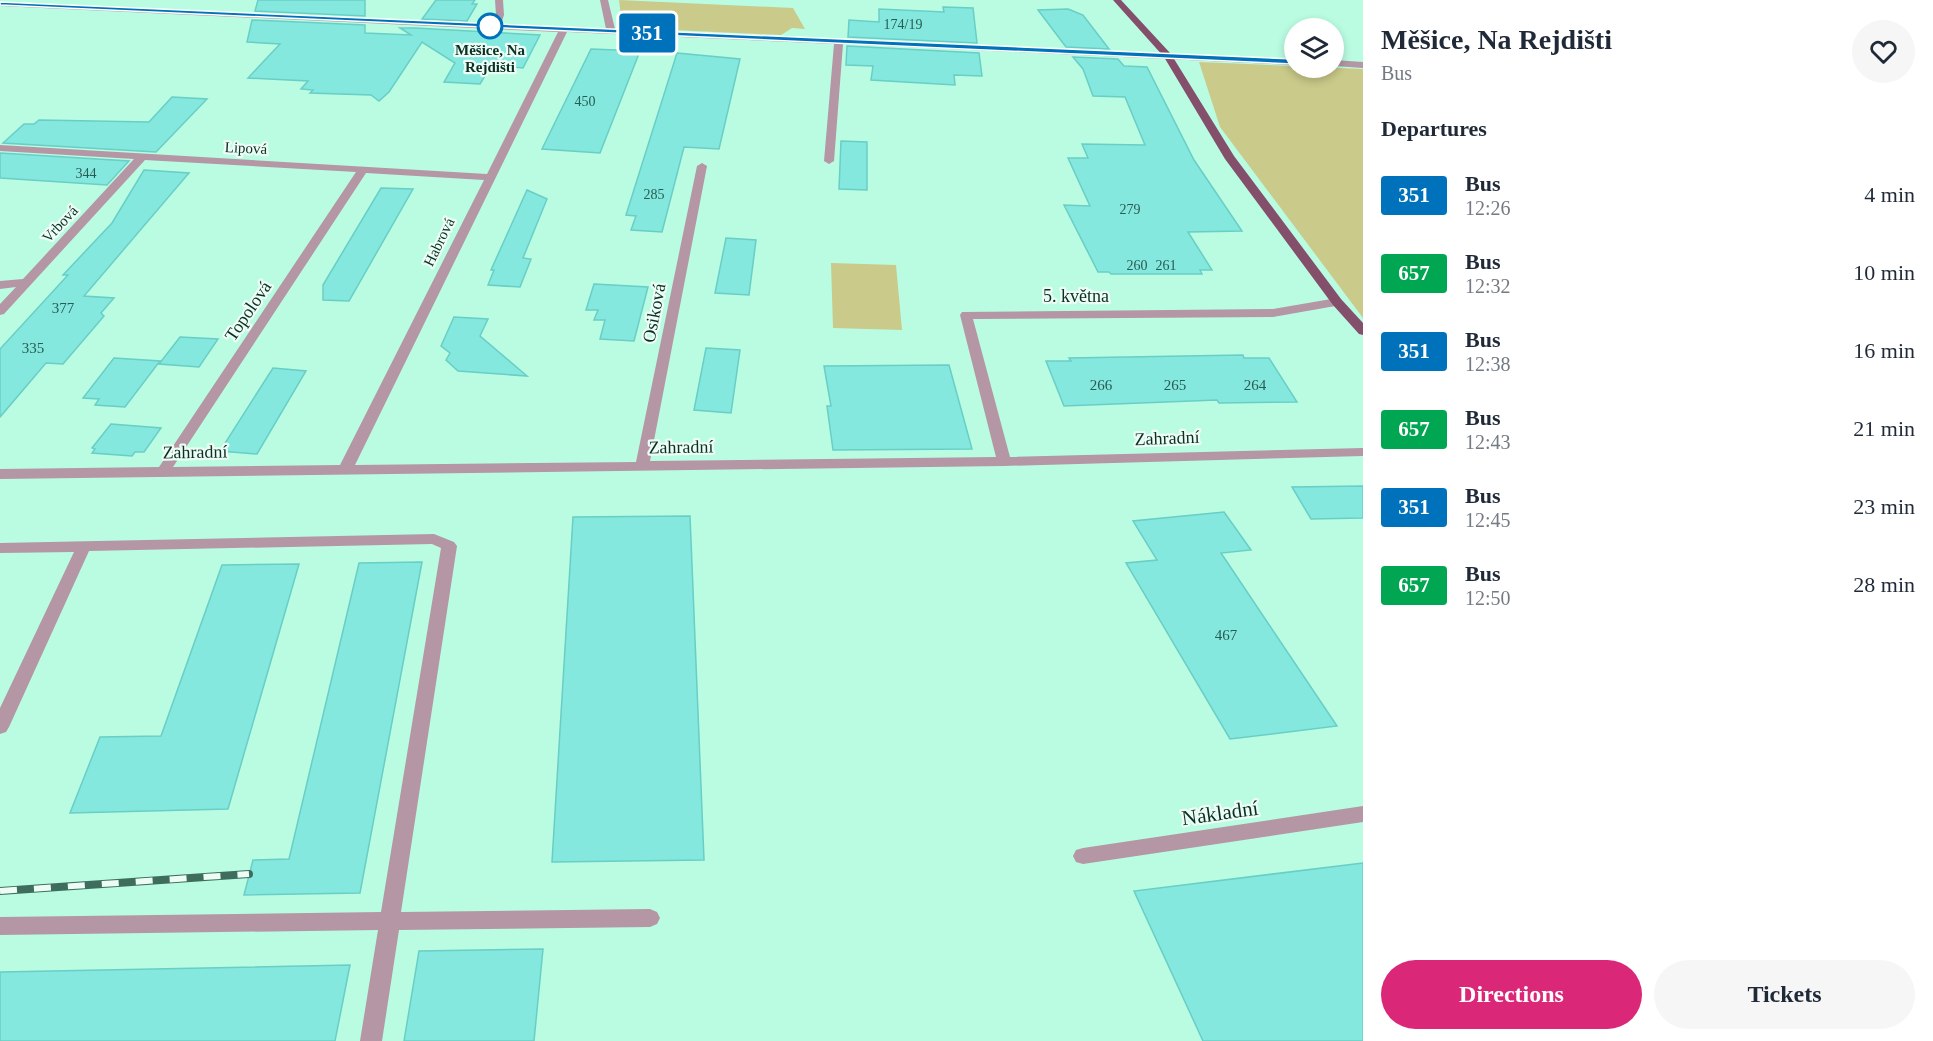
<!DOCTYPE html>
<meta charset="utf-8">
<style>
body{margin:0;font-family:"Times New Roman",serif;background:#f6f6f7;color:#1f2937;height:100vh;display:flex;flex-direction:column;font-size:22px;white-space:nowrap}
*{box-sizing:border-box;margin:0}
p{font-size:20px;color:#747a83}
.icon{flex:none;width:33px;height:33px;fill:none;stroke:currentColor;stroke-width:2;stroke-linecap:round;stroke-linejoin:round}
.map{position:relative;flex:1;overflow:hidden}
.sheet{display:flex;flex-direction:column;background:#fff;width:570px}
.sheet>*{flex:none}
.badge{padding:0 12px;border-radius:4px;font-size:21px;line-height:39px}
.tools{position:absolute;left:1284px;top:18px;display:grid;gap:12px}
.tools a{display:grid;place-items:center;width:60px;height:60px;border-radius:50%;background:#fff;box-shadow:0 3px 9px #0003;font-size:30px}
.map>.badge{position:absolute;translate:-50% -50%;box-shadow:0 0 0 3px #fff}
h2{padding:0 18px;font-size:22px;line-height:54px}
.round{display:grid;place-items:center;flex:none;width:63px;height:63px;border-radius:32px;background:#f6f6f7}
.overview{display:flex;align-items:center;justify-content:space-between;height:102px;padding:0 18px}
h1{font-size:28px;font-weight:600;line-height:45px}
.primary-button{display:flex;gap:12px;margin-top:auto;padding:12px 18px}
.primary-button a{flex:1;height:69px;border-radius:36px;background:#db2777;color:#fff;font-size:24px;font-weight:600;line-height:69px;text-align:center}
.primary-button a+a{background:#f6f6f7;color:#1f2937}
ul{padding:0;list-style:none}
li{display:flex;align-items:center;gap:18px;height:78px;padding:0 18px}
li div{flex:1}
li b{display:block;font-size:22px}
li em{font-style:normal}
li .badge{min-width:66px;font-weight:700;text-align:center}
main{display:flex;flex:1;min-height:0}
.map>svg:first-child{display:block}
.green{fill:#caca8a}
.building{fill:#84e8df;stroke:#69cec5;stroke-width:1.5}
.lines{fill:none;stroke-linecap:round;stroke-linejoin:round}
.minor{fill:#b596a4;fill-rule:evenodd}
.major{fill:#844f6a;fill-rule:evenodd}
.rail-casing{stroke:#3f6d5d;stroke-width:8}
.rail{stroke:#edfdf6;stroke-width:6;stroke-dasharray:17;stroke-linecap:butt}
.line{fill:#0072bc;stroke:#fff;stroke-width:1.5}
.stop-dot{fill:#fff;stroke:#0072bc;stroke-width:3}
.labels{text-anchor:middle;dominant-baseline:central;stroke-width:4.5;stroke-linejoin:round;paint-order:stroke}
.far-number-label{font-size:14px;fill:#285d53}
.far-stop-label{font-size:15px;font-weight:bold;fill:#0a2f24;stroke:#edfdf6}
.far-street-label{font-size:15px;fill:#0a2f24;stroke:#edfdf6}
.number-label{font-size:15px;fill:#285d53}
.street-label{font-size:18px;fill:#0a2f24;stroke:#edfdf6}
.near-street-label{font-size:21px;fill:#0a2f24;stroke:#edfdf6}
</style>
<main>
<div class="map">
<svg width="1363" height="1041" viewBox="0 0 1363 1041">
<rect width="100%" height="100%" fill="#b9fce1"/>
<g class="green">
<polygon points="619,0 793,8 805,29 792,28 781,35 630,28 622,24"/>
<polygon points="1199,62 1363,69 1363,318 1220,127"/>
<polygon points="831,263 896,265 902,330 833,328"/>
</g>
<g class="building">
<polygon points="258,0 365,0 365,16 255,11"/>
<polygon points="436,0 475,0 472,4 477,4 467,21 422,19"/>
<polygon points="943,7 973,8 977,43 848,37 849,20 879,22 879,9 944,12"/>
<polygon points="1068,9 1083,15 1109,49 1066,47 1038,10"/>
<polygon points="252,20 365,25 365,33 411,35 400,28 415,28 540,35 523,68 513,67 511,72 488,71 480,84 444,82 455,63 422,42 389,92 379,101 371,95 310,93 313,90 301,89 308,81 248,78 280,44 247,42"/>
<polygon points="847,46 979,53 982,76 954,75 955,85 871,80 873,66 846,65"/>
<polygon points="591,49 640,51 600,153 542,149"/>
<polygon points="677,53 740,59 719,149 684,147 662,232 631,230 636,216 626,215"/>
<polygon points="1073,57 1118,59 1124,66 1147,67 1194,160 1242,231 1188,232 1212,270 1200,270 1202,274 1111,274 1109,272 1098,272 1064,205 1090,206 1068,158 1088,158 1082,144 1145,145 1125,97 1093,96 1083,69"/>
<polygon points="172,97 207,99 156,152 3,143 24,124 34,124 39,120 149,122"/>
<polygon points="841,141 867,142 867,190 839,189"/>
<polygon points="0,153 129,161 107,185 0,178"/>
<polygon points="144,170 189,173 84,296 114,298 101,313 104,316 63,364 46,363 0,417 0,349 68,275 63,275 112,223"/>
<polygon points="381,188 413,189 349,301 323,300 323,285"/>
<polygon points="527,190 547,199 523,258 531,259 520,287 488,285 494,270 491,270"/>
<polygon points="726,238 756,240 749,295 715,293"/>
<polygon points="594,284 648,287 634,341 600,339 605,320 594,320 598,310 586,310"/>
<polygon points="454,317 488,319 480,336 527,376 458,371 446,360 450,353 441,346"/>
<polygon points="180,337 218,339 199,367 159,364"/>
<polygon points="706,348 740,350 731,413 694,410"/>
<polygon points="1243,355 1244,358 1269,358 1297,402 1219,403 1217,400 1064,406 1046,361 1071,361 1069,358"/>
<polygon points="114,358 160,361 125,407 95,405 99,399 83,398"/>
<polygon points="949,365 972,449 833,450 827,406 831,406 824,366"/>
<polygon points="273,368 306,371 257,454 220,451"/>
<polygon points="111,424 161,428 144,452 135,452 132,456 92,453 95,449 92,448"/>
<polygon points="1363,486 1363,518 1311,519 1292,487"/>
<polygon points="1224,512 1251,550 1221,553 1337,726 1230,739 1126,563 1157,560 1133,521"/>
<polygon points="690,516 704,860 552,862 573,517"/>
<polygon points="422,562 360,893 244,895 253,860 289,859 359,563"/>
<polygon points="299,564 228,809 70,813 100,737 161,736 222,565"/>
<polygon points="1363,863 1363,1041 1203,1041 1134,891"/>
<polygon points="543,949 534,1041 404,1041 419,951"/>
<polygon points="350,965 335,1041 0,1041 0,972"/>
</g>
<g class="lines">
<g class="minor">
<path d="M 495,0 L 503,0 L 504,15 L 501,24 L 606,29 L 600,0 L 608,0 L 615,29 L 1294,59 L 1294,65 L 843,44 L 834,161 L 829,164 L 824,161 L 834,44 L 567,32 L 355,465 L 636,462 L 697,166 L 702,163 L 707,166 L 650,461 L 996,457 L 960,315 L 962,312 L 1273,309 L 1337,298 L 1341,299 L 1341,305 L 1273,317 L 973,319 L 1010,457 L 1363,448 L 1363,456 L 1004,466 L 0,479 L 0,469 L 159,467 L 356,172 L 145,160 L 4,314 L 0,315 L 0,304 L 16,287 L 0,289 L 0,281 L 23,279 L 134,159 L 0,151 L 0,145 L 487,174 L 558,32 L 0,6 L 0,2 L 493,24 L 496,15 ZM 366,173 L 484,180 L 340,465 L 173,467 Z"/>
<polygon points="1334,60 1363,62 1363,68 1334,66"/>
<polygon points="434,534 454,542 457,546 401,912 650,909 657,912 660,918 657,924 650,927 399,930 382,1041 360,1041 378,930 0,935 0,917 381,912 441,548 432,544 89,551 9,727 6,732 0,734 0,708 74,552 0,553 0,543"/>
<polygon points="1363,806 1363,822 1083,864 1076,862 1073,856 1076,850 1083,848"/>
</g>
<polygon class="major" points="1113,0 1121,0 1171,54 1234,156 1341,299 1363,323 1363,335 1359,334 1333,305 1225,159 1164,57"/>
<g class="rail-casing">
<polyline id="rail" points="0,891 249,874"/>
</g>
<use href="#rail" class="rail"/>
</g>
<polygon class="line" points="0,2 1294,59 1298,62 1294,64 0,5"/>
<circle class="stop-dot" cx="490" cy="26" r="12"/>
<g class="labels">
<g class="far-number-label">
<text x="903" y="24">174/19</text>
<text x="585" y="101">450</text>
<text x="86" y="173">344</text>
<text x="654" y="194">285</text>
<text x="1130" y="209">279</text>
<text x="1137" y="265">260</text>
<text x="1166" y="265">261</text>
</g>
<g class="far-stop-label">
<text x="490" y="50">Měšice, Na<tspan x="490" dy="17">Rejdišti</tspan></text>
</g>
<g class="far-street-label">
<text transform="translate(246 148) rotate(3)">Lipová</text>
<text transform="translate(60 224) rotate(-47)">Vrbová</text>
<text transform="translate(439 242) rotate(-64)">Habrová</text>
</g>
<g class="number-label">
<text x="63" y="308">377</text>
<text x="33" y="348">335</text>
<text x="1101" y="385">266</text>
<text x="1175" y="385">265</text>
<text x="1255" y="385">264</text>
<text x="1226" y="635">467</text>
</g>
<g class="street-label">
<text x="1076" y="296">5. května</text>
<text transform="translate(248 311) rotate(-56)">Topolová</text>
<text transform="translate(654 313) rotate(-79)">Osiková</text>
<text transform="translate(1167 438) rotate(-2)">Zahradní</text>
<text transform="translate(681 447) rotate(-1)">Zahradní</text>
<text transform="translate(195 452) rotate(-1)">Zahradní</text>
</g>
<g class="near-street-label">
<text transform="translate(1220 813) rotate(-8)">Nákladní</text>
</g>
</g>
</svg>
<div class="tools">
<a><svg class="icon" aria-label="layers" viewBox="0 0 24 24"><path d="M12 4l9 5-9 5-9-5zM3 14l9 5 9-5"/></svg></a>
</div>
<b class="badge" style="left:647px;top:33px;background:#0072bc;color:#fff">351</b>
</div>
<section class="sheet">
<div class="overview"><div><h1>Měšice, Na Rejdišti</h1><p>Bus</p></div><a class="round"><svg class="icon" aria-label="heart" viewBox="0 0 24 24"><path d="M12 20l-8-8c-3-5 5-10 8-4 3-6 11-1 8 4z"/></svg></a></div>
<h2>Departures</h2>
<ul>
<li><span class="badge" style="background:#0072bc;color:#fff">351</span><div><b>Bus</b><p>12:26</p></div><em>4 min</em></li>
<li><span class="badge" style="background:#00a651;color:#fff">657</span><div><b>Bus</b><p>12:32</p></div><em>10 min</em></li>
<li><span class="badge" style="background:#0072bc;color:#fff">351</span><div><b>Bus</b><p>12:38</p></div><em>16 min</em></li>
<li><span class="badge" style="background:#00a651;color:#fff">657</span><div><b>Bus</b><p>12:43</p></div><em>21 min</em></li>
<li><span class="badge" style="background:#0072bc;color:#fff">351</span><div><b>Bus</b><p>12:45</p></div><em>23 min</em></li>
<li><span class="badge" style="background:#00a651;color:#fff">657</span><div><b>Bus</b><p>12:50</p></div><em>28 min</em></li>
</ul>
<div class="primary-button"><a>Directions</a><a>Tickets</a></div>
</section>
</main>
